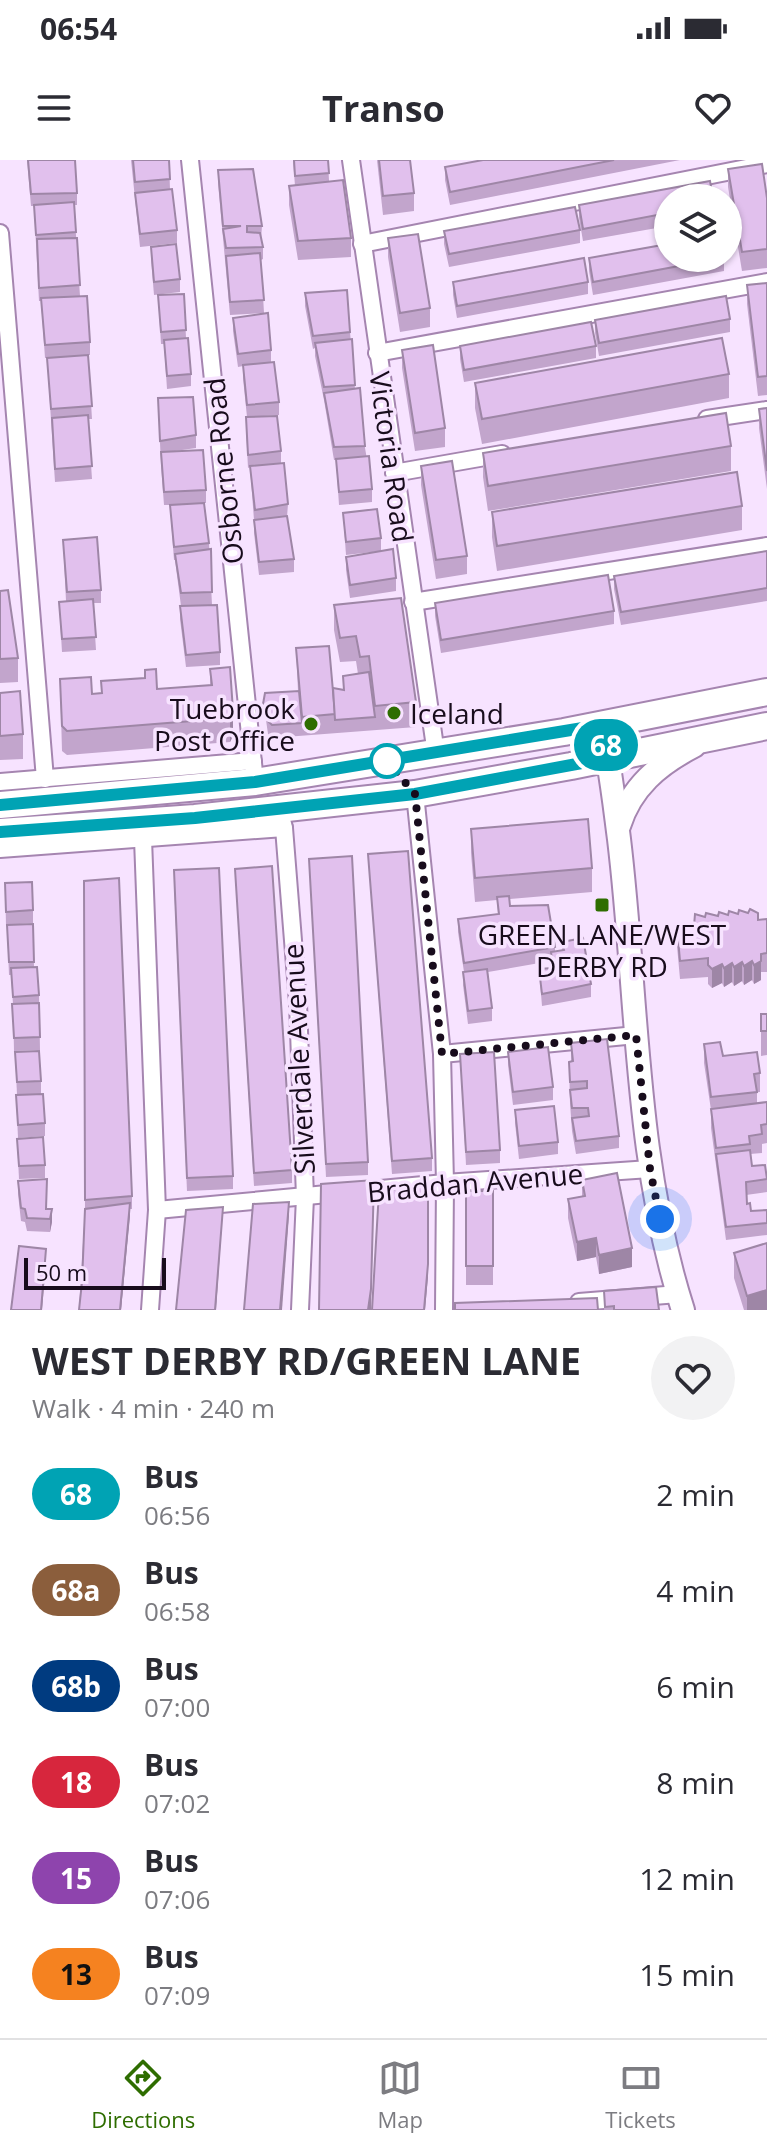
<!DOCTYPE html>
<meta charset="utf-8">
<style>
body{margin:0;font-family:"Open Sans",sans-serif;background:#f2f2f3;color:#2b2b33;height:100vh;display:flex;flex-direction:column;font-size:30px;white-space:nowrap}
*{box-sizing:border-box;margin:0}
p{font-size:26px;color:#7c7c81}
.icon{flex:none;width:44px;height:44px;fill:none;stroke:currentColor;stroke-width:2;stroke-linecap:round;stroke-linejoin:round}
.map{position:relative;height:1150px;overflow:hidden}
.drawer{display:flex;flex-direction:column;background:#fff;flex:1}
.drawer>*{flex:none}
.badge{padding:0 16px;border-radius:26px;font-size:28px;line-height:52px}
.tools{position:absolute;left:654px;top:24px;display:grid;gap:16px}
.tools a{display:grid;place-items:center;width:88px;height:88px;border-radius:50%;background:#fff;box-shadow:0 2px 6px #0004;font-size:40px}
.scale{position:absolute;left:24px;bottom:20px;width:142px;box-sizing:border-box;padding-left:8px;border:4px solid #180c1c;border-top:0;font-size:22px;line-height:28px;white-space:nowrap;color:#180c1c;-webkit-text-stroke:6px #f7e3ff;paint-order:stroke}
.you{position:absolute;width:40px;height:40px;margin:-20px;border:6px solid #fff;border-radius:50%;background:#1a73e8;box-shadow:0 0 0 12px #1a73e833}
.map>.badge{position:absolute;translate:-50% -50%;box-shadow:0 0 0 4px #fff}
.round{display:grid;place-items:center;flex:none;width:84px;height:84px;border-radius:42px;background:#f2f2f3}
.summary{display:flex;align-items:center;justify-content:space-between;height:136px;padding:0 32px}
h1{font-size:38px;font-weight:700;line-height:60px}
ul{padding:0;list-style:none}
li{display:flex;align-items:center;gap:24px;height:96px;padding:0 32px}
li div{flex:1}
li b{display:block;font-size:30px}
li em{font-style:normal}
li .badge{min-width:88px;font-weight:700;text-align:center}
.status{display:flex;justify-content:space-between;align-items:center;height:56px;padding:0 40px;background:#fff;direction:ltr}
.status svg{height:22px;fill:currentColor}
header{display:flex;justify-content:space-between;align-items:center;height:104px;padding:0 32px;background:#fff;font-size:36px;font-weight:700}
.tab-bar{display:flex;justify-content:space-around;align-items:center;height:112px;border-top:2px solid #e1e1e2;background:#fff;font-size:22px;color:#7c7c81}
.tab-bar a{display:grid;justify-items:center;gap:4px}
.tab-bar .on{color:#2e6d00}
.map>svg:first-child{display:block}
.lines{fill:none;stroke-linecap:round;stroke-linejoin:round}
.minor-casing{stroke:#a585b0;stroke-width:20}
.secondary-casing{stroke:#a585b0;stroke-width:26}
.trunk-casing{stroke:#a585b0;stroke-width:30}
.minor{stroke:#fff;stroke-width:16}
.secondary{stroke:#fff;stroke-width:22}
.trunk{stroke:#fff;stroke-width:26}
.wall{fill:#c2a5cc}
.shaded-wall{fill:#9e86a6}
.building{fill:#e1c0ed;stroke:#9e86a6;stroke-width:2}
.line-casing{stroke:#fff;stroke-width:18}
.line{stroke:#00a3b4;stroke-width:12}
.walk{stroke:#180c1c;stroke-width:8;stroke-dasharray:0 14.4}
.poi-dot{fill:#2e6d00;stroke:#f7e3ff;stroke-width:3}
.stop-dot{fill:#fff;stroke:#00a3b4;stroke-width:4}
.labels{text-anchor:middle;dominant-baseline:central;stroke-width:7;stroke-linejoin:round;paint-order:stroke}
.street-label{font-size:28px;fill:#180c1c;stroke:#f7e3ff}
.poi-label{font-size:28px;fill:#180c1c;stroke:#f7e3ff;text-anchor:end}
</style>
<div class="status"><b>06:54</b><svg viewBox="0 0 49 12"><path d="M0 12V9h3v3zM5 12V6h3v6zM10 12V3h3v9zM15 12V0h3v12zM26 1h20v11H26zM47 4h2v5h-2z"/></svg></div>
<header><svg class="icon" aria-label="menu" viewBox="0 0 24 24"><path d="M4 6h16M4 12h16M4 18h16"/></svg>Transo<svg class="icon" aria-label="heart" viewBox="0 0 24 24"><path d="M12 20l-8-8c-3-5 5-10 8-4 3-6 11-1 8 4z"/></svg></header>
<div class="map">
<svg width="767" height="1150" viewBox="0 0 767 1150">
<rect width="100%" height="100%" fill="#f7e3ff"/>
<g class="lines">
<g class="minor-casing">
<g id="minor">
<polyline points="190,0 255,622"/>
<polyline points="351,0 436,594"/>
<polyline points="0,73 45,619"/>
<polyline points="362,84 767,4"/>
<polyline points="377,193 767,122"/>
<polyline points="707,259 767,250"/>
<polyline points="394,313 502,294"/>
<polyline points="413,442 767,386"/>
<polyline points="0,622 253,601"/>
<polyline points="415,634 442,894 445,1023 444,1150"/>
<polyline points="279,648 284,668 298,843 305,1037 300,1150"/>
<polyline points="143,679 157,1050 150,1150"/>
<polyline points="0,689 284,668"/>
<polyline points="442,894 636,875"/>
<polyline points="157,1050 445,1023 650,1009"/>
<polyline points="579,1142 678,1134"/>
</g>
</g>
<g class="secondary-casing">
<g id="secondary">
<path d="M 601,565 C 610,603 614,641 619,679 C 638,836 634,998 683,1150"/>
<path d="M 619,666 C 631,627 659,604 694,586"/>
</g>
</g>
<g class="trunk-casing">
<g id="trunk">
<polyline points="0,645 255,622 564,572 767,532"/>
<polyline points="0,672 195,658 415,634 571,606 767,566"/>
</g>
</g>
<use href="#minor" class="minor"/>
<use href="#secondary" class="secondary"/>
<use href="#trunk" class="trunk"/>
</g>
<g class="wall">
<polygon points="27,0 77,33 77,45 74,45 80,136 90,182 90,195 88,195 92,259 88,259 92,319 55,322 47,198 57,197 45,198 41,141 39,141 34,46 31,46"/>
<polygon points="131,0 169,0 170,30 177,70 177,83 140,87"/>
<polygon points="293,0 328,0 329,21 351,78 351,97 298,100 289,45 289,26 295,26"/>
<polygon points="377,0 410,0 414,33 414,51 383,55"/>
<polygon points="483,0 680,0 450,45 445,20 445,7"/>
<polygon points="728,9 767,38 767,108 742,111 728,27"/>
<polygon points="218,10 262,66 261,79 263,87 263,99 261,100 264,153 230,155 218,23"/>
<polygon points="668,38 668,66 583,81 579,58 579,45"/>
<polygon points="580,70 580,83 449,107 444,84 444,71"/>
<polygon points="388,78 430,148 430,167 400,172 388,97"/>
<polygon points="151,87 180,119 180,132 154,135 151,99"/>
<polygon points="589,98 724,98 724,111 593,135 589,111"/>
<polygon points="453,122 588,122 588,134 457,158 453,135"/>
<polygon points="767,123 767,235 758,236 747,144 747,125"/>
<polygon points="305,133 350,172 355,229 372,329 372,342 339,345 336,300 334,300 324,240 315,196 315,188 313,189 305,146"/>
<polygon points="184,134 186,178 191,214 191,226 167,229 164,184 161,184 158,135"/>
<polygon points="233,158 271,190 271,202 279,242 279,255 263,256 281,291 281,304 288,344 287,357 294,399 294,412 259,415 254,373 254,360 250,307 248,308 246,269 246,257 247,257 243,218 243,206 238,207 233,171"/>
<polygon points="730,159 730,172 599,196 595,173 595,160"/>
<polygon points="460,186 596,186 596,198 464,222 460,199"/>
<polygon points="402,190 445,268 445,287 415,291 402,208"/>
<polygon points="729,214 729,238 482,284 475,248 475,223"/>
<polygon points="158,238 196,275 196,288 175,291 206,330 206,343 204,343 209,383 212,445 181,446 175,400 174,400 170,345 164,345 161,305"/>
<polygon points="767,248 767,329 759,268 759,249"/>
<polygon points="731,286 731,311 488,351 483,317 483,293"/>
<polygon points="421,306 467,396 467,414 436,419 421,325"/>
<polygon points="742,346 742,370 497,411 492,377 492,352"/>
<polygon points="343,353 381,378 381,391 346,395"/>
<polygon points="63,380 101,430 101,443 93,443 96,490 62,492 59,442 66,441"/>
<polygon points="767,391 767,441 621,465 614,429 614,416"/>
<polygon points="346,397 396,418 396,431 350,438 346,410"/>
<polygon points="0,431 18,498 18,522 0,523"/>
<polygon points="435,443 614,451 614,464 441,493 435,456"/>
<polygon points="334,445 416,542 416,567 272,578 268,574 266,560 263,557 263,544 298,531 296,488 333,528 343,530 343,516 358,514 356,501 340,502 334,470"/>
<polygon points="180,446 220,492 220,505 186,507 180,459"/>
<polygon points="230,507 233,576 230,582 67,595 62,591 60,519 92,534 101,533 101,521 145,518 145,510 157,529 210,525 210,509"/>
<polygon points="0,533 23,574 23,599 0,600"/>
<polygon points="471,669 592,708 592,732 510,739 510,746 555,787 555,791 562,790 562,782 591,824 591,837 542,846 539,809 551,808 551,801 488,812 492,848 492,861 468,864 463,825 464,812 458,772 458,759 498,755 497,740 475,742 471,693"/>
<polygon points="368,694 432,998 432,1011 392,1014"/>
<polygon points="309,699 368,1002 368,1015 326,1017"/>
<polygon points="235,709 292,1010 292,1023 254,1026"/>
<polygon points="84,721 132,1036 132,1049 130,1049 121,1150 79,1150 85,1049"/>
<polygon points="5,723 33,750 33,763 6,765"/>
<polygon points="174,723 233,1016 233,1029 187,1031"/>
<polygon points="738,754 758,760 767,759 767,812 761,812 761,820 754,824 752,820 744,825 742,821 734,826 732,822 724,827 722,823 712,828 708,824 708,817 680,819 677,786 677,767 694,766 705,757"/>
<polygon points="33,764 34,807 39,835 40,890 14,891 13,844 11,815 9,815 7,765"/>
<polygon points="761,854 767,854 767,895 761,896"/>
<polygon points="571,883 619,976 619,988 576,994 572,971 570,943 569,902 571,901"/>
<polygon points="704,884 723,896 760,913 760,932 757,932 757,943 767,942 767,983 762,984 762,993 750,994 752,1006 767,1018 767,1032 746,1035 747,1044 751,1051 767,1050 767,1075 726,1080 711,968 711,950 704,903"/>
<polygon points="15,892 41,921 41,934 17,935"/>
<polygon points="508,892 553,927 553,940 513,945 508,905"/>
<polygon points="460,894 500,990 500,1003 466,1005"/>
<polygon points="16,935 45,963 45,976 18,978"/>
<polygon points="515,950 558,982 558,994 519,999 515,963"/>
<polygon points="17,979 45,1005 45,1018 19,1019"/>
<polygon points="582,1020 632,1107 599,1114 596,1097 577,1101 568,1058 568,1039 582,1036"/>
<polygon points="18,1021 46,1049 52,1062 50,1072 27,1071 25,1062 21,1061 18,1034"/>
<rect x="466" y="1031" width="27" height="94"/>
<polygon points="734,1093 767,1150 744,1150 734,1118"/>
<polygon points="604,1131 659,1150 604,1150"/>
</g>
<g class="shaded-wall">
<polygon points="233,551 233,576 230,582 230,558"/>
<polygon points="752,801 752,820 744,825 744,806"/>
<polygon points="761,801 761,820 754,824 754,805"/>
<polygon points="742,802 742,821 734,826 734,807"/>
<polygon points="732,803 732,822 724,827 724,808"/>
<polygon points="722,804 722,823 712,828 712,809"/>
<polygon points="374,1020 371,1150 368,1150"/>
<polygon points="289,1042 289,1055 282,1150 280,1150"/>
<polygon points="130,1043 130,1056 121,1150 120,1150"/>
<polygon points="223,1047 216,1150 215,1150"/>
<polygon points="52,1049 52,1062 50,1072 50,1059"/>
<polygon points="596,1078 596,1097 577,1101 577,1082"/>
<polygon points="632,1088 632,1107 599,1114 599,1095"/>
<polygon points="46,1089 46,1102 42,1150 41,1150"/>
<polygon points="428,1104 428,1117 425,1150 424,1150"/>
<polygon points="767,1130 767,1150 747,1150 747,1136"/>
</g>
<g class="building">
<polygon points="28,0 75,0 77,33 31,34"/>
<polygon points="133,0 169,0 170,19 135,22"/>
<polygon points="294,0 328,0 329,13 295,16"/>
<polygon points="379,0 410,0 414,33 383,36"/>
<polygon points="483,0 614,0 450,32 445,7"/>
<polygon points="762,4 767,38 767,89 742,92 728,9"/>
<polygon points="253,9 262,66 247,66 247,72 260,73 263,87 226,88 223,69 241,66 223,66 218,10"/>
<polygon points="343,20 351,78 298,81 289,26"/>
<polygon points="710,21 713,38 668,38 668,53 583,69 579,45"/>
<polygon points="172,29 177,70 140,74 135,33"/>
<polygon points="74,42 76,72 36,75 34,45"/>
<polygon points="575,47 580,70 449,94 444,71"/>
<polygon points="418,74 430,148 400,153 388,78"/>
<polygon points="77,78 80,125 39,128 37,79"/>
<polygon points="176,84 180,119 154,122 151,87"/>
<polygon points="668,84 668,98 722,98 593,122 589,98"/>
<polygon points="260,93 264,140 230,142 226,96"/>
<polygon points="584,98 588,122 457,146 453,122"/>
<polygon points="767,123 767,216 758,217 747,125"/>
<polygon points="347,130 350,172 313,176 305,133"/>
<polygon points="184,134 186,170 161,172 158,135"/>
<polygon points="87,136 90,182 45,185 41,138"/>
<polygon points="726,136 730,159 599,183 595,160"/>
<polygon points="268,153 271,190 238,194 233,158"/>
<polygon points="591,162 596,186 464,210 460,186"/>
<polygon points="188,178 191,214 167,216 164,180"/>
<polygon points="722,178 729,214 482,259 475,223"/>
<polygon points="352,179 355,225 324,227 315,183"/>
<polygon points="433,185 445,268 415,273 402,190"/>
<polygon points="88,195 92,246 51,249 47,198"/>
<polygon points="274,202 279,242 247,245 243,205"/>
<polygon points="360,228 365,286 334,287 324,233"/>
<polygon points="193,237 196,275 160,281 158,238"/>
<polygon points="767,248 767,311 759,249"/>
<polygon points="726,253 731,286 488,326 483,293"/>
<polygon points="88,255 92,306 55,309 52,258"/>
<polygon points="277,256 281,291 248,295 246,257"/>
<polygon points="203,290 206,330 164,332 161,292"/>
<polygon points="369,296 372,329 339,332 336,299"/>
<polygon points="452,301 467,396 436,400 421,306"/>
<polygon points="284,303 288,344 255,350 250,306"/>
<polygon points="737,312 742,346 497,386 492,352"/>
<polygon points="204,343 209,383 174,387 170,345"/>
<polygon points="377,349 381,378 346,382 343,353"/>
<polygon points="287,356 294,399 259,402 254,360"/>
<polygon points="97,377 101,430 67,432 63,380"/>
<polygon points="211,389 212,432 181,433 175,394"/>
<polygon points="393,389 396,418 350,425 346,397"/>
<polygon points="767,391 767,428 621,452 614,416"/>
<polygon points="608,415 614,451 441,480 435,443"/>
<polygon points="8,430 18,498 0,499 0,431"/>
<polygon points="401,438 416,542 375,546 369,496 360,497 356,476 340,478 334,445"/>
<polygon points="93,439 96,477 62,479 59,442"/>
<polygon points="217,445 220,492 186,495 180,446"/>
<polygon points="329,486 335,554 302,557 296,488"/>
<polygon points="230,507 233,551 230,558 67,571 62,566 60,519 91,517 92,534 102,533 101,521 145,518 145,510 156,509 157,529 212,525 210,509"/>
<polygon points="369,512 375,557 335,560 333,528 344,530 343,516"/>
<polygon points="20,531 23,574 0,576 0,533"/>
<polygon points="299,531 302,563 272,565 268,561 266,547 263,544 265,533"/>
<polygon points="588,659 592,708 475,718 471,669"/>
<polygon points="408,691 432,998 392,1001 368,694"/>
<polygon points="352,696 368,1002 326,1004 309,699"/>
<polygon points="272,706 292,1010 254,1013 235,709"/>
<polygon points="219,708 233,1016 187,1018 174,710"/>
<polygon points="119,718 132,1036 85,1040 84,721"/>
<polygon points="32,722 33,750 6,752 5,723"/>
<polygon points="509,736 510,746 548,745 555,787 464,803 458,759 499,754 497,737"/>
<polygon points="750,749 758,753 758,760 767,759 767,793 761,794 761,801 754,805 752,801 744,806 742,802 734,807 732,803 724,808 722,804 712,809 708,805 708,798 680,801 677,767 694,766 695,754 705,757 706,753 718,756 719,752 728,755 729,751 738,754 739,750 748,753"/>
<polygon points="33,764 34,802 9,802 7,765"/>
<polygon points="583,778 591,824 542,834 539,809 553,808 551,792 564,790 562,782"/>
<polygon points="37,807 39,835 13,837 11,808"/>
<polygon points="487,809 492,848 468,851 463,812"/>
<polygon points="39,843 40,877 14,878 12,844"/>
<rect x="761" y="854" width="6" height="17"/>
<polygon points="607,879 619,976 576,981 572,958 589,956 588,948 572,948 570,930 587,928 587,921 570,922 569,902 573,901 571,883"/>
<polygon points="720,882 723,896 757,892 760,913 754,914 757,932 711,937 704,884"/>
<polygon points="548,887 553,927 513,932 508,892"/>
<polygon points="39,891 41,921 17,922 15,892"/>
<polygon points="494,892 500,990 466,992 460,894"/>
<polygon points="43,934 45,963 18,965 16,935"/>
<polygon points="767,942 767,964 761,965 762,974 749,976 750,984 716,988 711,949"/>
<polygon points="554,946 558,982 519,986 515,950"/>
<polygon points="43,977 45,1005 19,1006 17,979"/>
<polygon points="750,990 752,1006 765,1005 767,1019 746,1022 747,1044 750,1043 751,1051 767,1050 767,1063 726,1067 716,994"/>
<polygon points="617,1013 632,1088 599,1095 596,1078 577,1082 568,1039 585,1036 582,1020"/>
<polygon points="47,1019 46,1049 52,1049 50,1059 27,1058 25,1049 21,1048 18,1021"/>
<polygon points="374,1020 371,1129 368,1150 319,1150 321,1024"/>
<polygon points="428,1026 428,1104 424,1150 372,1150 379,1031"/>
<rect x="466" y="1031" width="27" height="75"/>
<polygon points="289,1042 280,1150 244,1150 253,1044"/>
<polygon points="130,1043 120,1150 79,1150 82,1122 85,1049"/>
<polygon points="223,1047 215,1150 176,1150 186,1050"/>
<polygon points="767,1083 767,1130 747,1136 734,1093"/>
<polygon points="19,1086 46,1089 41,1150 11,1150"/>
<polygon points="656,1127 659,1150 614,1150 614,1146 605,1147 604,1131"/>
<polygon points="597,1138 598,1150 455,1150 455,1143"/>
</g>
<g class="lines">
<g class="line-casing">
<polyline id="line" points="0,645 255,622 601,565 609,598 415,634 195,658 0,672"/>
</g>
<use href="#line" class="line"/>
<polyline class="walk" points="387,601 415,634 442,894 636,875 650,1009 660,1059"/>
</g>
<g class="poi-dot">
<circle cx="394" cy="553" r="8"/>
<circle cx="311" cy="564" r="8"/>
<rect x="594" y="737" width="16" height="16" rx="4"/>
</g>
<circle class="stop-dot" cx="387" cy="601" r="16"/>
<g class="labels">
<g class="street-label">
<text transform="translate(392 297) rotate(82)">Victoria Road</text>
<text transform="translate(223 311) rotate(-96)">Osborne Road</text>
<text transform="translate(298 899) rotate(-93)">Silverdale Avenue</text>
<text transform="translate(475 1022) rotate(-5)">Braddan Avenue</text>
</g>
<g class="poi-label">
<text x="295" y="548">Tuebrook<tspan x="295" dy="32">Post Office</tspan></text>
<text x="410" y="553" text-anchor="start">Iceland</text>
<text x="602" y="774" text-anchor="middle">GREEN LANE/WEST<tspan x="602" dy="32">DERBY RD</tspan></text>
</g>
</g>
</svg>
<div class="tools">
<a><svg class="icon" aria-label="layers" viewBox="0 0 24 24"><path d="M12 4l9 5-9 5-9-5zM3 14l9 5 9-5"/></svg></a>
</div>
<div class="scale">50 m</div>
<div class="you" style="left:660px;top:1059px"></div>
<b class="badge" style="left:606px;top:585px;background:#00a3b4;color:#fff">68</b>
</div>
<section class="drawer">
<div class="summary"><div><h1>WEST DERBY RD/GREEN LANE</h1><p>Walk · 4 min · 240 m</p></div><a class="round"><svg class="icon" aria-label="heart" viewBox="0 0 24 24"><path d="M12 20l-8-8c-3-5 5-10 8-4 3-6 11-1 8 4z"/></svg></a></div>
<ul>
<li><span class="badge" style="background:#00a3b4;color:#fff">68</span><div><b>Bus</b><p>06:56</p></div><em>2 min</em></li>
<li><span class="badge" style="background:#8b5e3c;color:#fff">68a</span><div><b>Bus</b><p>06:58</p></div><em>4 min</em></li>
<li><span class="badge" style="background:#003b80;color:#fff">68b</span><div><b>Bus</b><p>07:00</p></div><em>6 min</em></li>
<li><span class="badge" style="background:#d7263d;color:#fff">18</span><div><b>Bus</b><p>07:02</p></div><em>8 min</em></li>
<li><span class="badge" style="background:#8e44ad;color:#fff">15</span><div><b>Bus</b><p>07:06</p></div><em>12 min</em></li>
<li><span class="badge" style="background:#f58220;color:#111">13</span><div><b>Bus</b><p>07:09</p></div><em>15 min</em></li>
</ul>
</section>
<nav class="tab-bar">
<a class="on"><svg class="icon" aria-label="directions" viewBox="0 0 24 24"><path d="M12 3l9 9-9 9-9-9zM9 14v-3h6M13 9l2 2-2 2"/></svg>Directions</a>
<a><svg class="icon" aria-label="map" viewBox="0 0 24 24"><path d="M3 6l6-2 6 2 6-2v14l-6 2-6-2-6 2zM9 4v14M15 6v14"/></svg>Map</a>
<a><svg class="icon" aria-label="tickets" viewBox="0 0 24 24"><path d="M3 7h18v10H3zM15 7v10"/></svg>Tickets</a>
</nav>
